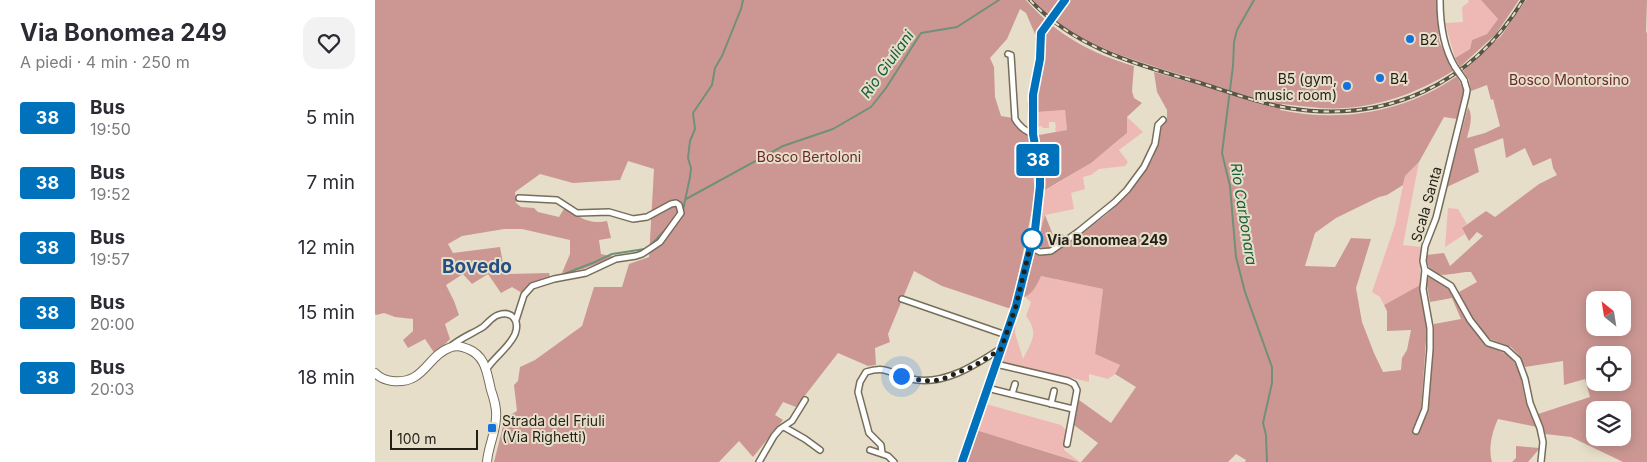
<!DOCTYPE html>
<html lang="it">
<meta charset="utf-8">
<style>
body{margin:0;font-family:Inter,sans-serif;background:#f2f2f3;color:#2b2b33;height:100vh;display:flex;flex-direction:column;font-size:19px;white-space:nowrap}
*{box-sizing:border-box;margin:0}
p{font-size:16px;color:#7c7c81}
.icon{flex:none;width:28px;height:28px;fill:none;stroke:currentColor;stroke-width:2;stroke-linecap:round;stroke-linejoin:round}
.map{position:relative;flex:1;overflow:hidden}
.panel{display:flex;flex-direction:column;background:#fff;width:375px}
.panel>*{flex:none}
.badge{padding:0 10px;border-radius:4px;font-size:18px;line-height:32px}
.needle{width:32px;rotate:330deg}
.tools{position:absolute;left:1211px;top:291px;display:grid;gap:10px}
.tools a{display:grid;place-items:center;width:45px;height:45px;border-radius:10px;background:#fff;box-shadow:0 2px 12px #0003;font-size:25px}
.scale{position:absolute;left:15px;bottom:12px;width:88px;box-sizing:border-box;padding-left:5px;border:2px solid #221f17;border-top:0;font-size:14px;line-height:18px;white-space:nowrap;color:#221f17;-webkit-text-stroke:4px #e6dec8;paint-order:stroke}
.you{position:absolute;width:25px;height:25px;margin:-12px;border:4px solid #fff;border-radius:50%;background:#1a73e8;box-shadow:0 0 0 8px #1a73e833}
.map>.badge{position:absolute;translate:-50% -50%;box-shadow:0 0 0 2px #fff}
.round{display:grid;place-items:center;flex:none;width:52px;height:52px;border-radius:15px;background:#f2f2f3}
.headline{display:flex;align-items:center;justify-content:space-between;height:85px;padding:0 20px}
h1{font-size:24px;font-weight:700;line-height:38px}
ul{padding:0;list-style:none}
li{display:flex;align-items:center;gap:15px;height:65px;padding:0 20px}
li div{flex:1}
li b{display:block;font-size:19px}
li em{font-style:normal}
li .badge{min-width:55px;font-weight:700;text-align:center}
main{display:flex;flex:1;min-height:0}
.map>svg:first-child{display:block}
.green{fill:#eeb9b5}
.forest{fill:#cc9793;fill-rule:evenodd}
.lines{fill:none;stroke-linecap:round;stroke-linejoin:round}
.stream{stroke:#719079;stroke-width:2}
.minor-casing{stroke:#756e5a;stroke-width:8}
.tertiary-casing{stroke:#756e5a;stroke-width:9}
.secondary-casing{stroke:#756e5a;stroke-width:10}
.minor{stroke:#fff;stroke-width:5}
.tertiary{stroke:#fff;stroke-width:7}
.secondary{stroke:#fff;stroke-width:8}
.rail-casing{stroke:#585448;stroke-width:4}
.rail{stroke:#e6dec8;stroke-width:2;stroke-dasharray:5.5;stroke-linecap:butt}
.minor-bridge-casing{stroke:#756e5a;stroke-width:8;stroke-linecap:butt}
.tertiary-bridge-casing{stroke:#756e5a;stroke-width:9;stroke-linecap:butt}
.minor-bridge{stroke:#fff;stroke-width:5}
.tertiary-bridge{stroke:#fff;stroke-width:7}
.line-casing{stroke:#fff;stroke-width:11}
.line{stroke:#0072bc;stroke-width:8}
.walk{stroke:#221f17;stroke-width:5;stroke-dasharray:0 9}
.poi-dot{fill:#1372db;stroke:#e6dec8;stroke-width:2}
.stop-dot{fill:#fff;stroke:#0072bc;stroke-width:2.5}
.labels{text-anchor:middle;dominant-baseline:central;stroke-width:4;stroke-linejoin:round;paint-order:stroke}
.poi-label{font-size:14px;fill:#221f17;stroke:#e6dec8;text-anchor:start}
.park-label{font-size:14px;fill:#6b2a28;stroke:#e6dec8}
.street-label{font-size:14px;fill:#221f17;stroke:#e6dec8}
.stop-label{font-size:14px;font-weight:bold;fill:#221f17;stroke:#e6dec8;text-anchor:start}
.water-label{font-size:15px;font-style:italic;fill:#16603b;stroke:#e6dec8}
.district-label{font-size:19px;font-weight:bold;fill:#254f84;stroke:#e6dec8}
</style>
<main>
<section class="panel">
<div class="headline"><div><h1>Via Bonomea 249</h1><p>A piedi · 4 min · 250 m</p></div><a class="round"><svg class="icon" aria-label="heart" viewBox="0 0 24 24"><path d="M12 20l-8-8c-3-5 5-10 8-4 3-6 11-1 8 4z"/></svg></a></div>
<ul>
<li><span class="badge" style="background:#0072bc;color:#fff">38</span><div><b>Bus</b><p>19:50</p></div><em>5 min</em></li>
<li><span class="badge" style="background:#0072bc;color:#fff">38</span><div><b>Bus</b><p>19:52</p></div><em>7 min</em></li>
<li><span class="badge" style="background:#0072bc;color:#fff">38</span><div><b>Bus</b><p>19:57</p></div><em>12 min</em></li>
<li><span class="badge" style="background:#0072bc;color:#fff">38</span><div><b>Bus</b><p>20:00</p></div><em>15 min</em></li>
<li><span class="badge" style="background:#0072bc;color:#fff">38</span><div><b>Bus</b><p>20:03</p></div><em>18 min</em></li>
</ul>
</section>
<div class="map">
<svg width="1272" height="462" viewBox="0 0 1272 462">
<rect width="100%" height="100%" fill="#e6dec8"/>
<g class="green">
<polygon points="1093,0 1106,0 1123,19 1112,34 1097,40 1095,49 1080,58 1070,23 1088,22 1087,7 1094,2"/>
<polygon points="690,110 692,130 681,132 680,128 681,127 680,122 674,122 674,128 668,128 666,126 663,127 662,112"/>
<path d="M 752,117 L 768,132 L 744,150 L 753,162 L 750,166 L 724,169 L 716,175 L 708,177 L 710,189 L 696,193 L 699,209 L 670,215 L 668,225 L 664,223 L 670,190 C 702,173 725,157 752,133 Z"/>
<polygon points="1044,162 1028,245 1046,247 1045,285 1009,305 1005,297 997,292 1020,225 1030,176"/>
<polygon points="1073,208 1083,209 1092,224 1087,228 1090,234 1070,247"/>
<path d="M 666,276 L 728,289 L 720,354 L 745,365 L 740,374 L 733,379 L 714,374 L 714,382 L 626,361 L 641,313 L 640,333 L 648,359 C 657,341 664,333 651,316 L 656,302 L 650,297 L 660,288 Z"/>
<polygon points="611,404 686,425 691,430 689,450 705,462 601,430"/>
</g>
<g class="forest">
<path d="M 0,0 L 651,0 C 680,34 717,54 759,66 L 757,91 L 759,98 L 767,103 L 752,117 L 752,133 L 716,163 L 670,190 L 664,135 L 692,130 L 690,110 L 662,112 L 661,90 L 668,64 L 671,34 L 663,41 L 651,13 L 645,9 L 632,39 L 615,58 L 619,67 L 620,97 L 626,116 L 638,118 L 640,124 L 655,136 L 660,196 L 636,309 L 567,286 L 539,271 L 513,334 L 515,342 L 500,348 L 501,365 L 493,366 L 463,353 L 421,407 L 408,402 L 400,415 L 408,420 L 378,457 L 364,441 L 344,462 L 119,462 L 130,418 L 142,411 L 139,385 L 143,381 L 145,367 L 160,360 L 207,326 L 219,287 L 247,287 L 254,264 L 274,257 L 279,169 L 253,161 L 245,180 L 198,183 L 165,174 L 140,192 L 141,203 L 146,207 L 159,208 L 163,212 L 184,217 L 190,207 C 203,217 214,225 232,221 L 236,238 L 224,240 L 226,254 L 240,257 L 208,269 L 187,273 L 195,254 L 195,240 L 147,229 L 129,229 L 87,236 L 73,244 L 78,253 L 125,247 L 130,274 L 174,273 L 175,277 L 157,284 L 147,293 L 137,287 L 126,293 L 113,274 L 97,284 L 88,274 L 71,285 L 79,301 L 84,315 L 70,324 L 75,339 L 60,354 L 50,339 L 33,348 L 28,340 L 38,331 L 38,319 L 20,317 L 9,313 L 1,315 L 0,314 Z"/>
<path d="M 658,0 L 686,0 L 684,3 L 690,7 L 694,0 L 1063,0 L 1064,41 L 1078,71 C 1037,96 994,111 945,108 C 932,107 919,105 907,104 L 905,110 C 966,123 1031,112 1082,76 L 1089,91 L 1082,119 L 1069,117 L 1044,162 L 1030,176 L 1028,185 L 1012,195 L 1004,197 L 961,218 L 940,233 L 930,266 L 960,267 L 976,238 L 996,239 L 981,288 L 987,322 L 999,353 L 1008,372 L 1026,370 L 1027,358 L 1032,350 L 1036,330 L 1012,331 L 1012,311 L 1009,305 L 1045,285 L 1052,327 L 1046,410 L 1039,428 L 1039,433 L 1044,432 L 1053,411 L 1059,324 L 1086,319 L 1077,298 L 1055,302 L 1051,280 L 1054,277 L 1069,284 L 1078,294 L 1092,319 L 1110,345 L 1134,355 L 1144,369 L 1150,399 L 1162,427 L 1123,419 C 1117,432 1113,448 1117,462 L 870,462 L 871,460 L 861,454 L 853,462 L 706,462 L 723,443 L 699,425 L 704,400 L 736,423 L 761,387 L 740,374 L 745,365 L 720,354 L 728,289 L 666,276 C 662,285 657,296 646,298 L 657,252 L 671,255 L 682,251 L 731,215 L 755,192 L 778,158 L 786,128 L 792,118 L 792,110 L 782,92 L 779,72 L 814,82 L 815,77 C 802,73 788,70 775,65 C 733,52 687,34 658,0 Z"/>
<polygon points="1106,0 1144,0 1121,34 1085,67 1080,58 1095,49 1097,40 1112,34 1123,19"/>
<path d="M 1151,0 L 1272,0 L 1271,32 L 1272,33 L 1272,462 L 1248,462 L 1196,437 L 1170,434 L 1163,414 L 1215,397 L 1210,379 L 1189,385 L 1188,361 L 1150,367 L 1143,354 L 1136,347 L 1115,339 L 1108,332 L 1096,315 L 1084,292 L 1102,282 L 1096,272 C 1076,271 1054,286 1051,255 L 1069,253 L 1075,266 L 1108,236 L 1102,232 L 1094,241 L 1087,228 L 1111,211 L 1120,217 L 1164,184 L 1182,175 L 1178,168 L 1176,158 L 1158,166 L 1150,148 L 1131,158 L 1128,138 L 1099,149 L 1104,172 L 1072,187 L 1093,107 C 1099,117 1094,129 1092,138 L 1110,133 L 1125,126 L 1118,99 L 1116,100 L 1112,85 L 1096,91 L 1094,80 L 1088,71 L 1126,36 ZM 1220,300 L 1248,300 L 1248,328 L 1220,328 ZM 1220,355 L 1248,355 L 1248,382 L 1220,382 ZM 1220,410 L 1248,410 L 1248,438 L 1220,438 Z"/>
<path d="M 670,215 L 678,235 L 686,233 L 691,237 C 680,245 675,252 661,246 Z"/>
<polygon points="601,430 704,462 590,462"/>
<polygon points="1141,446 1165,448 1153,462 1137,462 1141,458"/>
</g>
<g class="lines">
<g class="stream">
<polyline points="879,0 862,30 859,42 858,66 847,153 855,186 861,257 870,292 897,367 897,383 888,423 891,435 892,462"/>
<polyline points="311,199 408,146 458,129 496,107 511,88 546,33 582,27 624,0"/>
<polyline points="308,210 315,177 316,168 313,158 315,141 320,129 318,113 337,85 340,68 347,56 366,9 368,0"/>
<polyline points="274,247 293,227"/>
<polyline points="189,274 220,262 237,254 270,249"/>
</g>
<g class="minor-casing">
<g id="minor">
<path d="M 1065,0 C 1065,23 1068,47 1080,67"/>
<path d="M 633,54 L 636,55 L 640,119 C 644,126 650,131 658,134"/>
<polyline points="1089,80 1092,90 1091,96 1061,218 1050,246 1048,261 1050,270 1076,286 1095,320 1113,343 1131,349 1143,360 1150,379 1155,403 1165,428 1168,442 1166,462"/>
<polyline points="655,247 665,252 676,251 703,232 740,202 752,190 769,167 780,144 783,125 788,120"/>
<polyline points="527,299 631,335"/>
<polyline points="141,320 149,295 157,286 179,279 211,273 241,259 261,256 267,254 285,242 306,213 304,205 301,203 296,204 272,217 258,219 234,212 202,213 182,200 144,198"/>
<path d="M 75,347 C 85,338 97,334 108,327 C 113,323 117,317 123,315 C 137,310 145,321 140,334 C 134,348 119,357 111,370"/>
<polyline points="621,364 693,381 699,384 702,390 692,444"/>
<polyline points="612,388 698,409"/>
<polyline points="637,394 640,384"/>
<polyline points="676,404 679,391"/>
<polyline points="409,427 430,439 445,450"/>
<polyline points="1041,431 1050,409 1055,349 1055,328 1048,289 1050,270"/>
<polyline points="495,450 513,456 519,462"/>
<path d="M 507,453 L 506,445 L 494,433 L 483,392 L 485,382 L 491,372 C 513,365 516,375 536,379 C 568,386 599,366 625,349"/>
<polyline points="384,462 399,436 405,429 417,421 430,400"/>
</g>
</g>
<g class="tertiary-casing">
<polyline id="tertiary" points="587,462 641,305 660,230 664,197 665,173 658,134 657,104 665,59 665,39 670,28"/>
</g>
<g class="secondary-casing">
<path id="secondary" d="M 0,373 C 5,378 9,380 17,381 C 49,385 52,356 74,348 C 81,345 86,346 93,349 C 111,356 112,374 116,390 C 119,399 122,408 121,417 C 121,432 113,447 112,462"/>
</g>
<use href="#minor" class="minor"/>
<use href="#tertiary" class="tertiary"/>
<use href="#secondary" class="secondary"/>
<g class="rail-casing">
<path id="rail" d="M 655,0 C 698,46 756,63 815,80 C 847,89 880,103 913,108 C 1010,124 1097,85 1148,0"/>
</g>
<use href="#rail" class="rail"/>
<g class="minor-bridge-casing">
<polyline id="minor-bridge" points="1080,67 1089,80"/>
</g>
<g class="tertiary-bridge-casing">
<polyline id="tertiary-bridge" points="670,28 687,5"/>
</g>
<use href="#minor-bridge" class="minor-bridge"/>
<use href="#tertiary-bridge" class="tertiary-bridge"/>
</g>
<g class="lines">
<g class="line-casing">
<polyline id="line" points="587,462 641,306 660,230 665,186 665,173 658,134 658,95 665,59 666,33 690,0"/>
</g>
<use href="#line" class="line"/>
<polyline class="walk" points="526,376 549,381 565,380 599,366 626,349 641,306 657,239"/>
</g>
<g class="poi-dot">
<circle cx="1035" cy="39" r="5"/>
<circle cx="1005" cy="78" r="5"/>
<circle cx="972" cy="86" r="5"/>
<rect x="112" y="423" width="10" height="10" rx="2.5"/>
</g>
<circle class="stop-dot" cx="657" cy="239" r="10"/>
<g class="labels">
<g class="poi-label">
<text x="1045" y="39">B2</text>
<text x="962" y="78" text-anchor="end">B5 (gym,<tspan x="962" dy="16">music room)</tspan></text>
<text x="1015" y="78">B4</text>
<text x="127" y="420">Strada del Friuli<tspan x="127" dy="16">(Via Righetti)</tspan></text>
</g>
<g class="park-label">
<text x="1194" y="79">Bosco Montorsino</text>
<text x="434" y="156">Bosco Bertoloni</text>
</g>
<g class="street-label">
<text transform="translate(1051 204) rotate(-74)">Scala Santa</text>
</g>
<g class="stop-label">
<text x="672" y="239">Via Bonomea 249</text>
</g>
<g class="water-label">
<text transform="translate(512 64) rotate(-54)">Rio Giuliani</text>
<text transform="translate(869 214) rotate(81)">Rio Carbonara</text>
</g>
<g class="district-label">
<text x="102" y="266">Bovedo</text>
</g>
</g>
</svg>
<div class="tools">
<a><svg class="needle" viewBox="-14 -14 28 28"><path d="M0-13l5 13h-10z" fill="#e53935"/><path d="M0 13l5-13h-10z" fill="#7c7c81"/></svg></a>
<a><svg class="icon" aria-label="locate" viewBox="0 0 24 24"><circle cx="12" cy="12" r="6"/><path d="M12 2v4M12 18v4M2 12h4M18 12h4"/></svg></a>
<a><svg class="icon" aria-label="layers" viewBox="0 0 24 24"><path d="M12 4l9 5-9 5-9-5zM3 14l9 5 9-5"/></svg></a>
</div>
<div class="scale">100 m</div>
<div class="you" style="left:526px;top:376px"></div>
<b class="badge" style="left:663px;top:160px;background:#0072bc;color:#fff">38</b>
</div>
</main>
